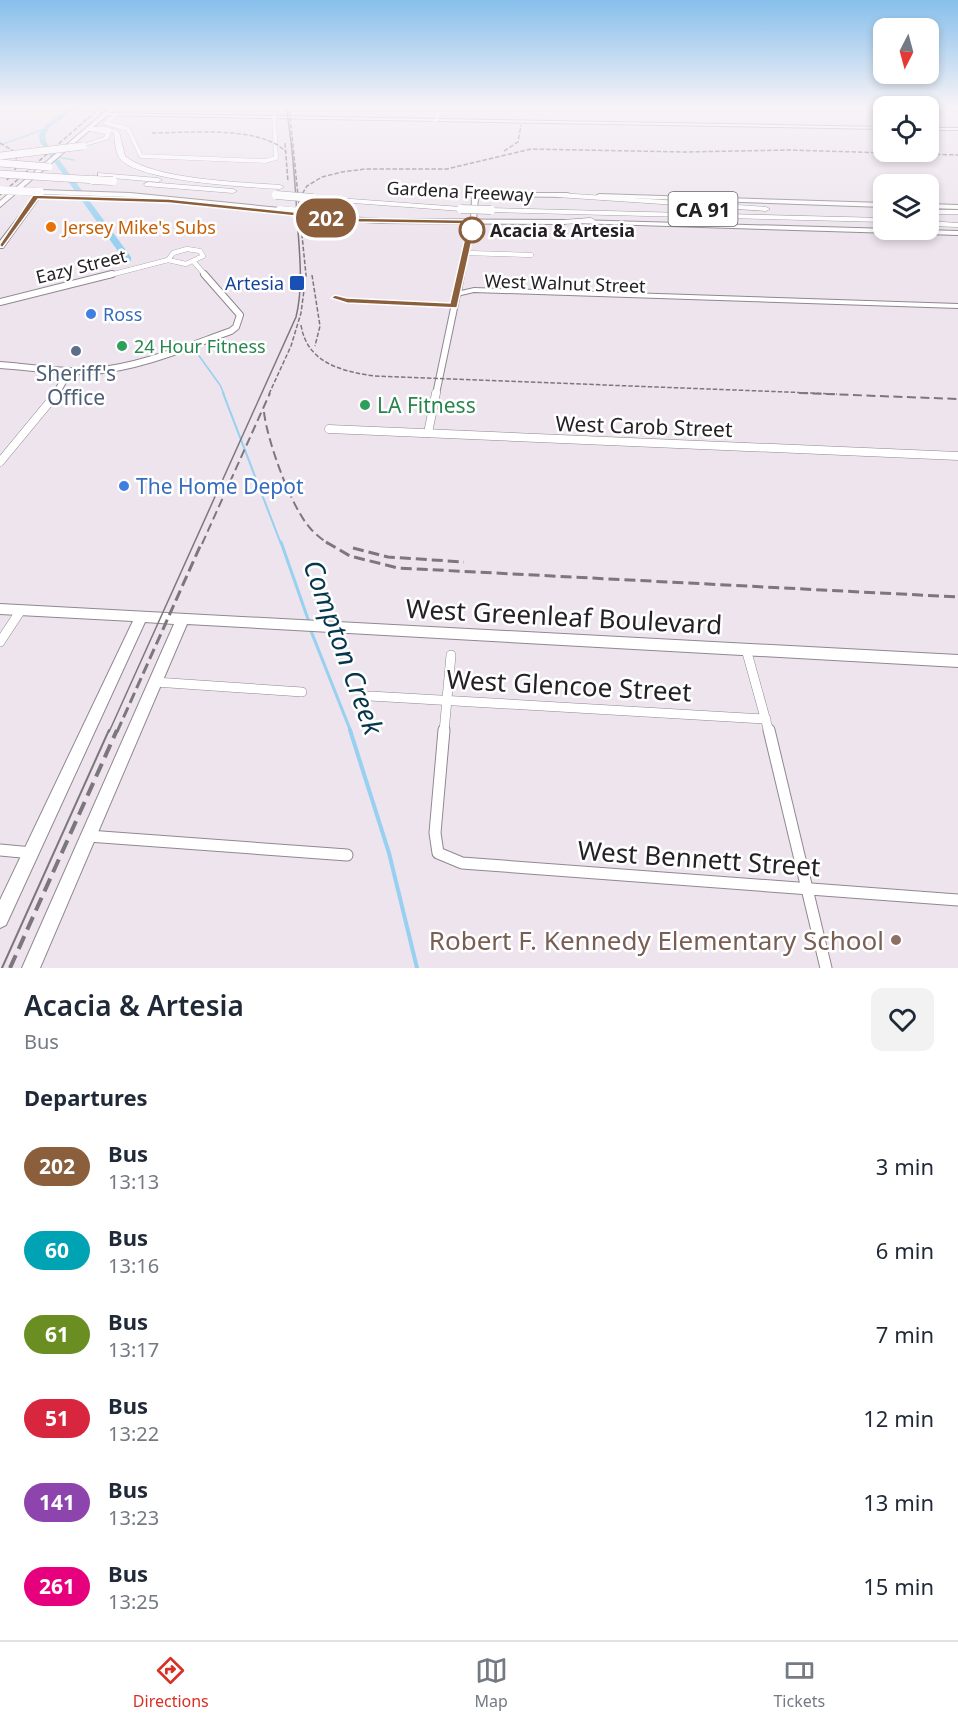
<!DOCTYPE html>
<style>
body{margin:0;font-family:"Noto Sans",sans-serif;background:#f2f2f3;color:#1f2937;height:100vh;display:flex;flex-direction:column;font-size:22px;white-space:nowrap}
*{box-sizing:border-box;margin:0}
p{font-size:20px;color:#747a83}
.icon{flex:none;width:33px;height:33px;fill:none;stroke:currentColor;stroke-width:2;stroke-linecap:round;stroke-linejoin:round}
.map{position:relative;height:968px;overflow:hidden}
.sheet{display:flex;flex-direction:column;background:#fff;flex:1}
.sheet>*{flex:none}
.badge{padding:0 12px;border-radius:20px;font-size:21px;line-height:39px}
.needle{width:39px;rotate:186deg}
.tools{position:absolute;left:873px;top:18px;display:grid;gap:12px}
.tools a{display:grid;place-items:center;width:66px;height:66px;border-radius:12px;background:#fff;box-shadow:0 3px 9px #0003;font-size:30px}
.map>.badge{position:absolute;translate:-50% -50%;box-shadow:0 0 0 3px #fff}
h2{padding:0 24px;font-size:22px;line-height:54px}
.round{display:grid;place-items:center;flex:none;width:63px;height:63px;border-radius:12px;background:#f2f2f3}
.head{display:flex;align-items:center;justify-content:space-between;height:102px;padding:0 24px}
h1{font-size:28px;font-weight:600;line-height:45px}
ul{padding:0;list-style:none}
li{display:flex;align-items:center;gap:18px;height:84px;padding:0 24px}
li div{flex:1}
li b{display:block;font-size:22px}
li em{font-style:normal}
li .badge{min-width:66px;font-weight:700;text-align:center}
.dock{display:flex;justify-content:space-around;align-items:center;height:84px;border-top:2px solid #e0e1e3;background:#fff;font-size:16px;color:#747a83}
.dock a{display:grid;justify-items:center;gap:3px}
.dock .current{color:#d93025}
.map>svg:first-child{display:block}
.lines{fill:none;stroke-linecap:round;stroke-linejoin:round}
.stream-far3{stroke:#97d0f0;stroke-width:1.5}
.stream-far2{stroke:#97d0f0;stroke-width:2}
.stream-far1{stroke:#97d0f0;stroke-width:3}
.stream{stroke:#97d0f0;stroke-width:4}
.river{fill:#97d0f0;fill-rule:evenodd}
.street-far5-casing{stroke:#908890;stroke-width:4.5}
.street-far4-casing{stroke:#908890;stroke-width:5}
.street-far3-casing{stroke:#908890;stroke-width:8}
.street-far2-casing{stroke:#908890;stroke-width:9}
.street-far1-casing{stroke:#908890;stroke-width:10}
.street-casing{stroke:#908890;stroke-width:13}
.secondary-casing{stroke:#908890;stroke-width:2}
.primary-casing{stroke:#908890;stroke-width:2}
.highway-casing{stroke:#908890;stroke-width:1}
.street-far5{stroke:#fff;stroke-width:4}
.street-far4{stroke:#fff;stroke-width:4.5}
.street-far3{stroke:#fff;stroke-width:6}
.street-far2{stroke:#fff;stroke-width:8}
.street-far1{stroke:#fff;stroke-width:9}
.street{stroke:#fff;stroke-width:11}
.secondary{fill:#fff;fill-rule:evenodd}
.primary{fill:#fff;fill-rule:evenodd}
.highway{fill:#fff;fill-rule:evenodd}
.tram-far1{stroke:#7c777c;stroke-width:1.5}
.tram{stroke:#7c777c;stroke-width:2}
.rail-far3{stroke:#7c777c;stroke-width:1.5;stroke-dasharray:4.5 2;stroke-linecap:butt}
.rail-far2{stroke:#7c777c;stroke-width:2;stroke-dasharray:9 4.5;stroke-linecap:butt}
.rail-far1{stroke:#7c777c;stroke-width:3;stroke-dasharray:11 5;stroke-linecap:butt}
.rail{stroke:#7c777c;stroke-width:4;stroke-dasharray:14 7;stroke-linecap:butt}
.primary-bridge-casing{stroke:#908890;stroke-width:8;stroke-linecap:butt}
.highway-bridge-far1-casing{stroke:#908890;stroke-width:8;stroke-linecap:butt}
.highway-bridge-casing{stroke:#908890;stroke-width:9;stroke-linecap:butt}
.primary-bridge{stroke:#fff;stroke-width:8}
.highway-bridge-far1{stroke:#fff;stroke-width:7}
.highway-bridge{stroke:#fff;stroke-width:8}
.line{fill:#8b5e3c;stroke:#fff;stroke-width:1.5}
.food-dot{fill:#e8710a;stroke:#fff;stroke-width:2}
.stop-dot{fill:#fff;stroke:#8b5e3c;stroke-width:3}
.transit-dot{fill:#1a4fb4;stroke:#fff;stroke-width:2}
.shop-dot{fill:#3f7fe0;stroke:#fff;stroke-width:2}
.leisure-dot{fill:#2e9e5b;stroke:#fff;stroke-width:2}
.service-dot{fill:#5c6f8a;stroke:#fff;stroke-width:2}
.education-dot{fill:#8d6e63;stroke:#fff;stroke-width:2}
.labels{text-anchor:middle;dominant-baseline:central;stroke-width:5;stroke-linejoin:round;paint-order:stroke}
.far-street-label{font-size:18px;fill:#242124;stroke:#fff}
.far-food-label{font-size:18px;fill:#c56008;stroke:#fff;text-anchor:start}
.far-stop-label{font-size:18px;font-weight:bold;fill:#242124;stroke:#fff;text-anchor:start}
.far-transit-label{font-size:18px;fill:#164399;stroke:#fff;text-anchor:end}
.far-shop-label{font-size:18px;fill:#366cbe;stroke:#fff;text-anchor:start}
.far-leisure-label{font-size:18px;fill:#27864d;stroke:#fff;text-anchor:start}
.shield{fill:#fff;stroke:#666466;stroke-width:1.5}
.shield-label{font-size:20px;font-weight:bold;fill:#242124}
.service-label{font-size:21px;fill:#4e5e75;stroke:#fff}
.leisure-label{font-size:21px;fill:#27864d;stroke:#fff;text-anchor:start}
.street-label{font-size:21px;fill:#242124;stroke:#fff}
.shop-label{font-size:21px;fill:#366cbe;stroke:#fff;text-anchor:start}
.near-street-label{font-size:26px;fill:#242124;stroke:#fff}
.near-education-label{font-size:26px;fill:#785e54;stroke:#fff;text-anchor:end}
.near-water-label{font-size:27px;font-style:italic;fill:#04364c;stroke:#fff}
</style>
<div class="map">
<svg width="958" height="968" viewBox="0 0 958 968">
<rect width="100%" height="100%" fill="#ede4ed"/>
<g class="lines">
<g class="stream-far3">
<polyline points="0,145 45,129"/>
<polyline points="57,157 74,160"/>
<polyline points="197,353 220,385 224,394"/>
</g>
<polyline class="stream-far2" points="223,393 281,544"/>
<g class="stream-far1">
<polyline points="281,542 309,622"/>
<polyline points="311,631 351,732"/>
</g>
<polyline class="stream" points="350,730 389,853 417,968"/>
<polygon class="river" points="72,106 78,106 50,127 45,135 46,142 131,257 131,261 125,261 40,142 39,135 46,125"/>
<g class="street-far5-casing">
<g id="street-far5">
<polyline points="116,114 106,123 128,129 141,156 265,161 276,158 274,117"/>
<polyline points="435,121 442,106"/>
</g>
</g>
<g class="street-far4-casing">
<g id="street-far4">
<polygon points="187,249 200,251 203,256 186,264 168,260 173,253"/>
<polyline points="466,253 531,255"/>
<polyline points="194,262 206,276"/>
<polyline points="106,276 168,260"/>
</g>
</g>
<g class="street-far3-casing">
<g id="street-far3">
<polyline points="0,302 112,274"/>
<path d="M 0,365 C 31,367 62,373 93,371 C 141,367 186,347 231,331 L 236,327 L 240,315 L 204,274"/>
<polyline points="56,394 69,371"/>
<polyline points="436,394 457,294"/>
</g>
</g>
<g class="street-far2-casing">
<g id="street-far2">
<polyline points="329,429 958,456"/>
<polyline points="428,433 436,393"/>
<polyline points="0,462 57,393"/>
</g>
</g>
<g class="street-far1-casing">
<g id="street-far1">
<polyline points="0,642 21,610"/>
<polyline points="746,649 769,732"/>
<polyline points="155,682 302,692"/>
<polyline points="370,696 766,719"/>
<polyline points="444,732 451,655"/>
</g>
</g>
<g class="street-casing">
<g id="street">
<polyline points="444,730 435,833 438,853 462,863 958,900"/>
<polyline points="769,730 826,968"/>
<polyline points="88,836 347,855"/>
<polyline points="0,850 32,853"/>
</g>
</g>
<g class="secondary-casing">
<g id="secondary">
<polygon points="101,113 884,127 884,129 103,115"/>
<rect x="928" y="128" width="30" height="2"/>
<polygon points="480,193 568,193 571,195 568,197 483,196 478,199 476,219 474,221 461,291 474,288 958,304 958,308 474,292 457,296 453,294 469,222 471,220 472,198"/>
<polygon points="599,194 884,203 884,207 597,197 596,196"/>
<polygon points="928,204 958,205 958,209 928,208"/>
<polygon points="576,220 958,231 958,235 574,223 573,222"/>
<polygon points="0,604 958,655 958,667 187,624 40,968 22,968 174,624 145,622 6,925 0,928 0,900 133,621 0,614"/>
</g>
</g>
<g class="primary-casing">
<g id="primary">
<polygon points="112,106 118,106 0,207 0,201"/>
<polygon points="40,190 130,193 280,208 284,210 280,212 130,197 42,194 3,248 0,248 0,241 38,191"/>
<polygon points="310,215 381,219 564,220 568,222 564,224 381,223 313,219 310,219"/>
</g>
</g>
<g class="highway-casing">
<g id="highway">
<path d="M 104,126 L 119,131 L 125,156 C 154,180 242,182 280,185 L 284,187 L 280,189 C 247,187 143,182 121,160 C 115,153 115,142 114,133 L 111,132 L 109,139 L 81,147 L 81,145 L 104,137 L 105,134 L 86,130 L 86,128 Z"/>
<polygon points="98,173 158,178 162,180 158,182 101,177 98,177"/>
<polygon points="148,182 233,189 237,191 233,193 145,186 144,184"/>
<polygon points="560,193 766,207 770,209 766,211 557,197 556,195"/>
<polygon points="310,196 461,207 465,209 461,211 313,200 310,200"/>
<polygon points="488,208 884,218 884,222 491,212 487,210"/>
<rect x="928" y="210" width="30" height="4"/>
<polygon points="591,218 595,220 594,222 564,224 560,222 564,220"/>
<polygon points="928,221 958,223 958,227 928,226"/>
</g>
</g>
<use href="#street-far5" class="street-far5"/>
<use href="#street-far4" class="street-far4"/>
<use href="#street-far3" class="street-far3"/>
<use href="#street-far2" class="street-far2"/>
<use href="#street-far1" class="street-far1"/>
<use href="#street" class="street"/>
<use href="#secondary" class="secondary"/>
<use href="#primary" class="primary"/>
<use href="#highway" class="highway"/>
<path class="tram-far1" d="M 109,732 L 296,317 C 304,284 299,250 297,216 C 295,179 292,142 286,106"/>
<polyline class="tram" points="2,968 109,730"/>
<g class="rail-far3">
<path d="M 152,133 C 187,133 261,125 286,152"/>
<polyline points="0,143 12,150 19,164 7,180"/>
<polyline points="285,143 288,182"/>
<polyline points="504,151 518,142 521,125"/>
<polyline points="0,195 102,106"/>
<polyline points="299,199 307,186 322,177 342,172 365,169 447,169 531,149 685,152 788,150 958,155"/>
<polyline points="312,275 320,326 315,346"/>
<path d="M 301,325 C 307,363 341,371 374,376 L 837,394"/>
<polyline points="269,394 291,346 301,313 306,275 289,106"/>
</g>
<g class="rail-far2">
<polyline points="799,393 958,399"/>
<path d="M 264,412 C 267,440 291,507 310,528 C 315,534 322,539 328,544"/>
<polyline points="202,544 270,393"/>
</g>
<g class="rail-far1">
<polyline points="326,542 350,556 398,568 958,597"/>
<polyline points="353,548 388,557 464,562"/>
<polyline points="117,732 202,542"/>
</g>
<polyline class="rail" points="10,968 117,730"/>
<g class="primary-bridge-casing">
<g id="primary-bridge">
<polyline points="0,190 40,192"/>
<polyline points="280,210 314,213"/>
</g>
</g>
<g class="highway-bridge-far1-casing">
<g id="highway-bridge-far1">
<polyline points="0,156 83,146"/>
<polyline points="0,163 49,167"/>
<polyline points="0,174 113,181"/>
</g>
</g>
<g class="highway-bridge-casing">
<g id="highway-bridge">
<polyline points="92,180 113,181"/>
<polyline points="276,195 313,198"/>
<polyline points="461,209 491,210"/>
</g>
</g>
<use href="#primary-bridge" class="primary-bridge"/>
<use href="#highway-bridge-far1" class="highway-bridge-far1"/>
<use href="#highway-bridge" class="highway-bridge"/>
</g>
<linearGradient id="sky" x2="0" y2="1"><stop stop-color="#87bfeb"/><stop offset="0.44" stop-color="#f7f3f7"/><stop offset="1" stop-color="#f7f3f7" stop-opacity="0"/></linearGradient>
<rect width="958" height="241" fill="url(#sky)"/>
<polygon class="line" points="33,195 169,199 352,218 472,220 476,222 457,308 347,303 331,298 335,295 347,298 450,303 468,224 352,222 169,203 38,199 3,247 0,247 0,244"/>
<circle class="food-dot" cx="51" cy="227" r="6"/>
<circle class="stop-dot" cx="472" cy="230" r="12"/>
<rect class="transit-dot" x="289" y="275" width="16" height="16" rx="3"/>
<g class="shop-dot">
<circle cx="91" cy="314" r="6"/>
<circle cx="124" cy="486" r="6"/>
</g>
<g class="leisure-dot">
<circle cx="122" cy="346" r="6"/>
<circle cx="365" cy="405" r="6"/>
</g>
<circle class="service-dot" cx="76" cy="351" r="6"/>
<circle class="education-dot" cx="896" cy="940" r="6"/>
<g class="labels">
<g class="far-street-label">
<text transform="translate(460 191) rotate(3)">Gardena Freeway</text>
<text transform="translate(81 266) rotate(-14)">Eazy Street</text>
<text transform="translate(565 283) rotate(2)">West Walnut Street</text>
</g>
<g class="far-food-label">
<text x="63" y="227">Jersey Mike's Subs</text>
</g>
<g class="far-stop-label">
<text x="490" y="230">Acacia &amp; Artesia</text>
</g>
<g class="far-transit-label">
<text x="284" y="283">Artesia</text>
</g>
<g class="far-shop-label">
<text x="103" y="314">Ross</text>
</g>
<g class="far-leisure-label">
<text x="134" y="346">24 Hour Fitness</text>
</g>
<rect class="shield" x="668.5" y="192" width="69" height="34" rx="4.5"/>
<g class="shield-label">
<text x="703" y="209">CA 91</text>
</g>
<g class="service-label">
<text x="76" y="373">Sheriff's<tspan x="76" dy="24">Office</tspan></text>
</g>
<g class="leisure-label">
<text x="377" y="405">LA Fitness</text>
</g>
<g class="street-label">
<text transform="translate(644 426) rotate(2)">West Carob Street</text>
</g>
<g class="shop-label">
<text x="136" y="486">The Home Depot</text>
</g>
<g class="near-street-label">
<text transform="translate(564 616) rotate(3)">West Greenleaf Boulevard</text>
<text transform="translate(569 685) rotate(3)">West Glencoe Street</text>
<text transform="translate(699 858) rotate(4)">West Bennett Street</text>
</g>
<g class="near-education-label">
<text x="884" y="940">Robert F. Kennedy Elementary School</text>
</g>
<g class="near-water-label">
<text transform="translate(344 647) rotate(70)">Compton Creek</text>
</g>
</g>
</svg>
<div class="tools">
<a><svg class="needle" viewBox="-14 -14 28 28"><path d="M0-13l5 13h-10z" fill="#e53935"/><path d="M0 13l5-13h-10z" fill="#747a83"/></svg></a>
<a><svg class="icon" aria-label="locate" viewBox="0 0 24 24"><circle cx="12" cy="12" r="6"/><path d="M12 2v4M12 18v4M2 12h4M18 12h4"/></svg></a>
<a><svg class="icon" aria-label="layers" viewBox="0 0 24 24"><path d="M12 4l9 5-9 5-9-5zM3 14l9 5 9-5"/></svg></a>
</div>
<b class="badge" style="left:326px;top:218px;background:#8b5e3c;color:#fff">202</b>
</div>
<section class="sheet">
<div class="head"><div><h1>Acacia &amp; Artesia</h1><p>Bus</p></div><a class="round"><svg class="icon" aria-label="heart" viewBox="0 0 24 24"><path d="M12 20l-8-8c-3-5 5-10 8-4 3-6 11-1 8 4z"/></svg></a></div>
<h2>Departures</h2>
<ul>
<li><span class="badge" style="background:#8b5e3c;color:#fff">202</span><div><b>Bus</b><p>13:13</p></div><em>3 min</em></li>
<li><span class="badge" style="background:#00a3b4;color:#fff">60</span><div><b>Bus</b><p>13:16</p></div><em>6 min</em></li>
<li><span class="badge" style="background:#6b8e23;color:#fff">61</span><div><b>Bus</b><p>13:17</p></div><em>7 min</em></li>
<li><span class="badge" style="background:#d7263d;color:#fff">51</span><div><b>Bus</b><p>13:22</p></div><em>12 min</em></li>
<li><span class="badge" style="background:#8e44ad;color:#fff">141</span><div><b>Bus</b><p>13:23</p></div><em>13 min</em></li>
<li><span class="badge" style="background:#e6007e;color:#fff">261</span><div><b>Bus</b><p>13:25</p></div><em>15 min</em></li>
</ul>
</section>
<nav class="dock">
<a class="current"><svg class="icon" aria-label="directions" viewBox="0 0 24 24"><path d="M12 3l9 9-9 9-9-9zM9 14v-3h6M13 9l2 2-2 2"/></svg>Directions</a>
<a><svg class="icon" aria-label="map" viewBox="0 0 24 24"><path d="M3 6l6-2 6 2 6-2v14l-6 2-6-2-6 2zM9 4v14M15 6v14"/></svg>Map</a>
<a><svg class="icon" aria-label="tickets" viewBox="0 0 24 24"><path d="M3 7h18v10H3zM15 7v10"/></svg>Tickets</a>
</nav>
